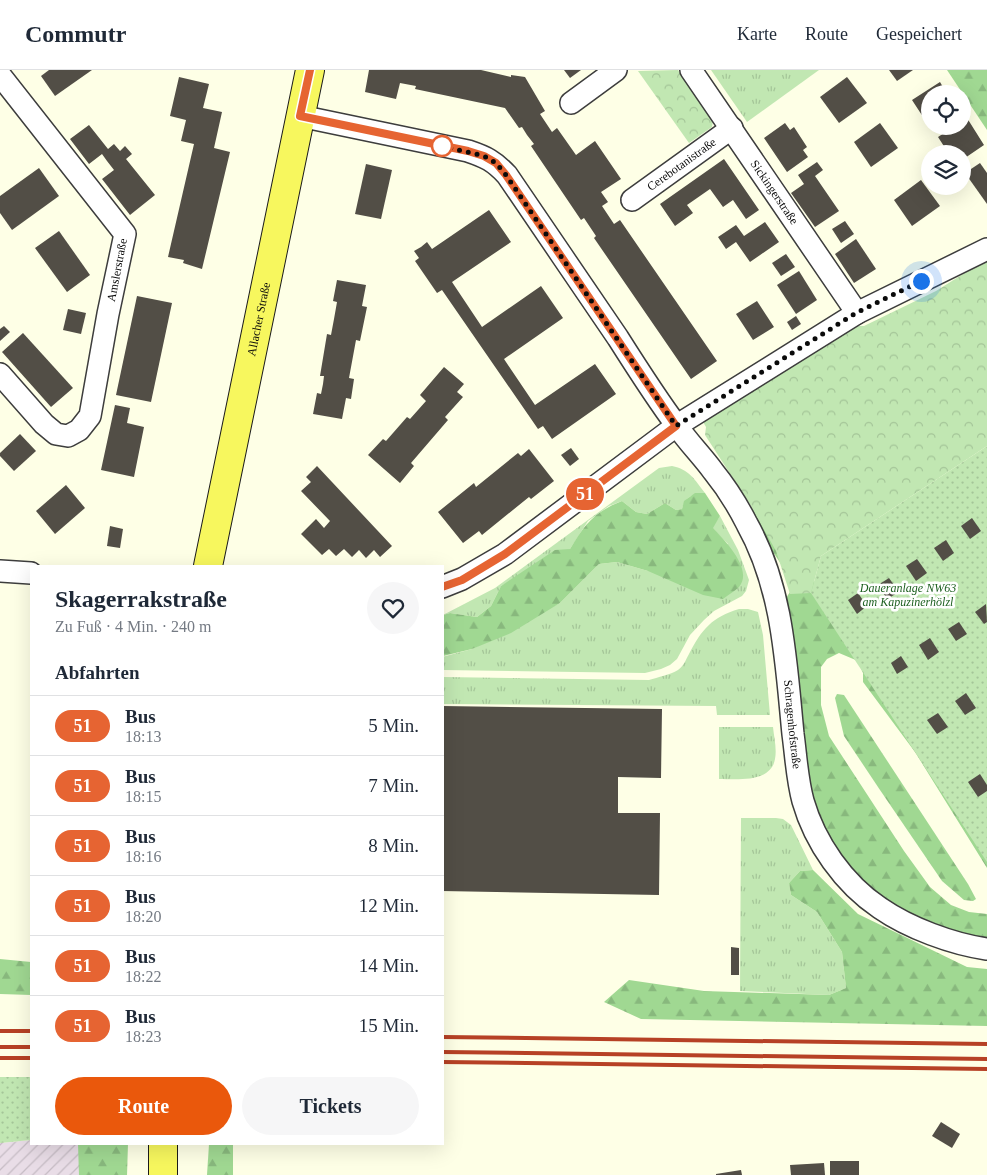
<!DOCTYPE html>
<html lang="de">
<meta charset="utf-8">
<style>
body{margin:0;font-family:Georgia,serif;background:#f6f6f7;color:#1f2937;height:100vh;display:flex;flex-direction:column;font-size:19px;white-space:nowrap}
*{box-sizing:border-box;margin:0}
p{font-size:16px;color:#747a83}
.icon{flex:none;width:28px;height:28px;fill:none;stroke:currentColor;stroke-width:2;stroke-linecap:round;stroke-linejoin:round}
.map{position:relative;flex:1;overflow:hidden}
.sheet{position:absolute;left:30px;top:495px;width:414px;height:580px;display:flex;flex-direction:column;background:#fff;border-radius:0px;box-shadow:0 5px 20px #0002}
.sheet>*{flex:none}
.badge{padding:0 10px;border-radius:16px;font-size:18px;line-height:32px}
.tools{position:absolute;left:921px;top:15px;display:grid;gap:10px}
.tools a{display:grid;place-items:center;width:50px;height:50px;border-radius:50%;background:#fff;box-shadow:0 5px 20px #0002;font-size:25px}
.you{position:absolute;width:25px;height:25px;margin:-12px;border:4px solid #fff;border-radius:50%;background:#1a73e8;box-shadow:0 0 0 8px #1a73e833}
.map>.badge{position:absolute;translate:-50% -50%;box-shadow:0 0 0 2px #fff}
h2{padding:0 25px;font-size:19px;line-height:45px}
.round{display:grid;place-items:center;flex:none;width:52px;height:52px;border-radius:26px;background:#f6f6f7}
.head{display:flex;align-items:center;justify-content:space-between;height:85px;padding:0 25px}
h1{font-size:24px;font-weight:800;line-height:38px}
.cta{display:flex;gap:10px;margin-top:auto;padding:10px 25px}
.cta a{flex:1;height:58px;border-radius:30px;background:#ea580c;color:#fff;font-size:20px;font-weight:800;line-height:58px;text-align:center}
.cta a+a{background:#f6f6f7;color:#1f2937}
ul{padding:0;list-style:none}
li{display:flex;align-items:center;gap:15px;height:60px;padding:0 25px;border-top:1px solid #e0e1e3}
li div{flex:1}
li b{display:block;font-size:19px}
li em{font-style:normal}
li .badge{min-width:55px;font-weight:700;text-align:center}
header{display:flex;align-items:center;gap:30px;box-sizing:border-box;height:70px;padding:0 25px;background:#fff;border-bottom:1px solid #e0e1e3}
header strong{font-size:24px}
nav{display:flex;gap:28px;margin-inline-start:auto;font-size:18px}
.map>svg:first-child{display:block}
.industrial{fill:url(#industrial-furrows)}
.grass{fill:url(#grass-tufts)}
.forest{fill:url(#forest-firs)}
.park{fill:url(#park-crowns)}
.garden{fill:url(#garden-dots)}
.building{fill:#524e46}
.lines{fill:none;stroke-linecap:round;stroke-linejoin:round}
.minor-casing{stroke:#3d3d3d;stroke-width:24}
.major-casing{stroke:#1b1b1b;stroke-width:30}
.minor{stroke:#fff;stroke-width:21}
.major{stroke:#f7f75e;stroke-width:28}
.rail{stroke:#b64125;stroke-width:4}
.line-casing{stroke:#fff;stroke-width:11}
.line{stroke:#e66432;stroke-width:8}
.walk{stroke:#0a0a0a;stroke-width:5;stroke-dasharray:0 9}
.stop-dot{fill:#fff;stroke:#e66432;stroke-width:2.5}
.labels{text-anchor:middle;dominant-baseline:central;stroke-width:5;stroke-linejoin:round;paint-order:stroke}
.street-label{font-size:12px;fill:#0a0a0a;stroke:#fff}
.park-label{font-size:12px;font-style:italic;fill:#1c5f1f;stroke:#fff}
</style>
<header>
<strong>Commutr</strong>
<nav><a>Karte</a><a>Route</a><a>Gespeichert</a></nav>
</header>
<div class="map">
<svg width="987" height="1105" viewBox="0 0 987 1105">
<defs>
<pattern id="industrial-furrows" width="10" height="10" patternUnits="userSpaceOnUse" patternTransform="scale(1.25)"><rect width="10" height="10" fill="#e9dde7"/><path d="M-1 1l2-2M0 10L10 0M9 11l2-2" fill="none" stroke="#c6bcc5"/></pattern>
<pattern id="grass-tufts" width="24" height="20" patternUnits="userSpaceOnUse" patternTransform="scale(1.25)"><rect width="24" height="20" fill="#c1e7b2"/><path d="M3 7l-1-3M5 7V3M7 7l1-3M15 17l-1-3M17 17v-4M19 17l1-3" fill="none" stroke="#a4c598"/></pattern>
<pattern id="forest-firs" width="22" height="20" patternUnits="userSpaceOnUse" patternTransform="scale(1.25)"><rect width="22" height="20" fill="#a0d892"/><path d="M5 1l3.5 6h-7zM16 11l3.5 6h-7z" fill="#88b87d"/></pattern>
<pattern id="park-crowns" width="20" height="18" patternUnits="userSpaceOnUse" patternTransform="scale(1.25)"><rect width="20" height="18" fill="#c1e7b2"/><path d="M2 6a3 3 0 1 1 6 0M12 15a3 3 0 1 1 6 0" fill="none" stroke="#a4c598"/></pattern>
<pattern id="garden-dots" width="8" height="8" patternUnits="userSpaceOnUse" patternTransform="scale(1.25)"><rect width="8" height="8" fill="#c1e7b2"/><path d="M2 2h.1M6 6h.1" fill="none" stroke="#a4c598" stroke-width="1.8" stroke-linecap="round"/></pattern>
</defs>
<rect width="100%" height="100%" fill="#feffe6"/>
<polygon class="industrial" points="31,1070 31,1074 120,1074 119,1105 0,1105 0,1073"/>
<g class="grass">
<polygon points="711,0 819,0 747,52"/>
<path d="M 672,396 C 689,399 695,410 705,423 C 693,423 685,427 682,439 L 676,440 L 665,433 L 647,444 L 636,442 L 622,431 L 609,436 L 588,451 L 570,479 L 501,516 L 491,536 L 477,547 L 450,543 L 443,545 L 495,518 L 659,398 Z"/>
<polygon points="720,446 738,480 749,510 746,521 742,526 714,541 704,550 690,565 677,589 670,595 661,599 645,603 443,600 442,587 472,579 560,533 599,494 617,492 648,501 728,474 712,458"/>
<path d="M 739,539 L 748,539 L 758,542 L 763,565 L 770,645 L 717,645 L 716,636 L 443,634 L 443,607 L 649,610 C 658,607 670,605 678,600 C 684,596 686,589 689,584 C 702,559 712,547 739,539 Z"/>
<path d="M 719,657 L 773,657 C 774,667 777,679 775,689 C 771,713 737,709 719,709 Z"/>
<polygon points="741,748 776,748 783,749 791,755 813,800 800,801 789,813 791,825 817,842 842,882 846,918 829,925 740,921"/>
</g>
<g class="forest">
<polygon points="947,0 987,0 987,60"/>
<path d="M 695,423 L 705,423 L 720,446 L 713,458 C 724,470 754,499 739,517 C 735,521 728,525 723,529 L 703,525 L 648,501 L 617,492 L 599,494 L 560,533 L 511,563 L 472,579 L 443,586 L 443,545 L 450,543 L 477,547 L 491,536 L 501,516 L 555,480 L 570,479 C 585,454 594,442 622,431 L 636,442 L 647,444 L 665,433 L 676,440 L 682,439 L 684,431 Z"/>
<polygon points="755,431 987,745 987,798 915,682 863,612 863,603 858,591 839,583 827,589 821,597 821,635 829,666 904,781 930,817 951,835 969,842 987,844 987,868 966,864 907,846 858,810 825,767 812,736 786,528 790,522 785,500 753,452 753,441"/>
<polygon points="837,624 844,625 968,814 976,829 973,831 964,830 942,811 880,720 844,666 835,628"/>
<polygon points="813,800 858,844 967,897 987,899 987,956 641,949 604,932 629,910 704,921 829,925 846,918 842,882 817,842 791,825 789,813 800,801"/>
<polygon points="0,889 31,892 31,925 0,924"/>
<polygon points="78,1074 128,1074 127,1105 79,1105"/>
<polygon points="209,1074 233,1074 233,1105 207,1105"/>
</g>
<g class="park">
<polygon points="678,0 713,50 712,57 689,73 638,1"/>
<polygon points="987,189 987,376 821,486 811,523 790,524 776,481 749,433 705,365 706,357 699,345 848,256 864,256 936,221"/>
</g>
<g class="garden">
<polygon points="987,376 987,792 811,523 821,486"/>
<polygon points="0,1007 31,1007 31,1070 0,1073"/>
</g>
<g class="building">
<polygon points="49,0 92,0 55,26 41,6"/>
<polygon points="369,0 481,0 511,7 511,5 525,7 545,41 540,44 552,62 557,58 576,85 595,71 621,109 601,122 608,132 602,136 614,154 620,150 717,291 691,309 594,168 596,166 584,148 581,150 531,76 534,74 527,65 522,57 519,58 505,38 415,19 416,16 400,13 396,29 365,22"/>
<polygon points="564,0 581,0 570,8"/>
<polygon points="889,0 913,0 897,11"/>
<polygon points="179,7 209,14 203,38 222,42 214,78 230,82 202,199 183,193 184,190 168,187 194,74 181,71 186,50 170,46"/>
<polygon points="847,7 867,33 839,53 820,27"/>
<polygon points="940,12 947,24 930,24 930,55 929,56 912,30"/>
<polygon points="967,48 984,75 962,90 962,84 949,84 938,67 955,56 962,56 962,51"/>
<polygon points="785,53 790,60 794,57 807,77 803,80 808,87 787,102 764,68"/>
<polygon points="880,53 898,78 871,97 854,72"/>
<polygon points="89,55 108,79 114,74 120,81 125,76 132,84 126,89 155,125 130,145 102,109 114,100 107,91 102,84 89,94 70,69"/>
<polygon points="724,89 759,140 746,149 733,130 723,137 710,119 687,135 693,143 675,156 660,134"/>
<polygon points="817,92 823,100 815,106 839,141 815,157 791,123 804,114 798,105"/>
<polygon points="980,93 987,103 987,134 965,103"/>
<polygon points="366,94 392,100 381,149 355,144"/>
<polygon points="39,98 59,126 12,160 0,143 0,126"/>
<polygon points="921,110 940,136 912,156 894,130"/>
<polygon points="489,140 511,172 452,212 482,257 541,216 563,248 504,289 535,335 595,294 616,324 552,369 543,356 538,359 442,220 437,223 415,191 419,188 414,181 421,177 427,172 432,179"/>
<polygon points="845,151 854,164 841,173 832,159"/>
<polygon points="765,152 779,172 750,192 736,172 726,179 718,167 736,155 744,166"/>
<polygon points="59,161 90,205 67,222 35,178"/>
<polygon points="856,169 876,199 854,213 835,184"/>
<polygon points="786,184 795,197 781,206 772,193"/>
<polygon points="799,201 817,230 796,244 777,215"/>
<polygon points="337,210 366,215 362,236 367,237 360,271 356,270 349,308 354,309 351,329 346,328 342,349 313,344 317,323 321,324 323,314 324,306 320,306 327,264 331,265 334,249 337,232 333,231"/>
<polygon points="137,226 172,233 151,332 116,325"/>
<polygon points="757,231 774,257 753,270 736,244"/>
<polygon points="68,239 86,243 81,264 63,260"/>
<polygon points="796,246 801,254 792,260 787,252"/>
<polygon points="4,256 10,262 0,271 0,259"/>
<polygon points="23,263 73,318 51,337 2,282"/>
<polygon points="444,297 464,314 457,322 463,327 445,347 448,350 411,393 414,396 400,413 368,385 383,369 386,371 407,347 410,349 426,331 420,325"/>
<polygon points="115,335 130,338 127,353 144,357 134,407 101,400"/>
<polygon points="20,364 36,381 14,401 0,386 0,383"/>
<polygon points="571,378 579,389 570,396 561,385"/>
<polygon points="529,379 554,411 531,429 529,427 482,465 479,461 463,473 438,442 474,413 476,417 518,383 521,386"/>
<polygon points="317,396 392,476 380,487 374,480 366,488 359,480 352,487 344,479 336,486 329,479 322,485 301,464 316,449 324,458 330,451 301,421 311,412 306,407"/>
<polygon points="66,415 85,438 55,464 36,441"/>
<polygon points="972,448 981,461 970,469 961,456"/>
<polygon points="110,456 123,459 120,478 107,476"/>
<polygon points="946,470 954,483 943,491 934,478"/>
<polygon points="917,489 927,503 916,511 906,496"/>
<polygon points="889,508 899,522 887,529 878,515"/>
<polygon points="858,523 867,536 857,544 848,530"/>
<polygon points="986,534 987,552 984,554 975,542"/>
<polygon points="959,552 967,564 956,571 948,559"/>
<polygon points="930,568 939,582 928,590 919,575"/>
<polygon points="901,586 908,597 897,604 891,593"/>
<polygon points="966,623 976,638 965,645 955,631"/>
<polygon points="442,636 662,639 661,708 618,707 618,743 660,743 659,825 442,821"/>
<polygon points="938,643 948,657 937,664 927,650"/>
<polygon points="980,704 987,715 987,721 978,727 968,712"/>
<polygon points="731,877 739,878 739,905 731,905"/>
<polygon points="941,1052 960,1064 952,1078 932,1066"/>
<rect x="830" y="1091" width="29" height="14"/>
<polygon points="824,1093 825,1105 791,1105 790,1095"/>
<polygon points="741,1100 742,1105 716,1105 716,1104"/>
</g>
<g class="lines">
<g class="minor-casing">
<g id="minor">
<path id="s1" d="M 691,0 L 857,243"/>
<polyline points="0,5 125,164 108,244 90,346 79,360 68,366 56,364 44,354 0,304"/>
<polyline points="571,33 616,0"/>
<path id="s2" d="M 300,46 L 468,81 C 486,87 494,91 507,105 C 544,159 581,214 618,268 C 637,298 656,328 677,356 C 688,372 702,386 713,401 C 726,417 738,436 747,454 C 783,518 786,593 793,664 C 796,686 797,709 803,731 C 815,773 844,814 880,838 C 909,858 952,874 987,879"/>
<path id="s3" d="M 632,130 L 732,58"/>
<polyline points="0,501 31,503"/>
<polyline points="442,517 462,509 505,484 676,356 857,243 987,179"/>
</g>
</g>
<g class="major-casing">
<g id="major">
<path id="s4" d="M 208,496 L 310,0"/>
<polyline points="163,1074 163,1105"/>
</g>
</g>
<use href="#minor" class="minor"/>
<use href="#major" class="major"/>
<g class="rail">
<polyline points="0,961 31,961"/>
<polyline points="442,967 987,974"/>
<polyline points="0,977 31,977"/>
<polyline points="442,982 987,989"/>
<polyline points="0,988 31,988"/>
<polyline points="442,992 987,999"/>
</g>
</g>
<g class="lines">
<g class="line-casing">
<polyline id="line" points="310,0 300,46 468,81 484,86 496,93 506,105 676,356 505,484 462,510 442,517"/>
</g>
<use href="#line" class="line"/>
<polyline class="walk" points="442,76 484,86 496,93 506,105 676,356 856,243 921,211"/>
</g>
<circle class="stop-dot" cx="442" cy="76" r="10"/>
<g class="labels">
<g class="street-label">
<text stroke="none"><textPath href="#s3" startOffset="61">Cerebotanistraße</textPath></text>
<text stroke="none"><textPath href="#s1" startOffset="148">Sickingerstraße</textPath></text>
<text transform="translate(117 200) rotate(-79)">Amslerstraße</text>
<text stroke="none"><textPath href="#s4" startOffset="252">Allacher Straße</textPath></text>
<text stroke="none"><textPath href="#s2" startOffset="849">Schragenhofstraße</textPath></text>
</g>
<g class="park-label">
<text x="908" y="518">Daueranlage NW63<tspan x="908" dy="14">am Kapuzinerhölzl</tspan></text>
</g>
</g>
</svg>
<div class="tools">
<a><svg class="icon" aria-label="locate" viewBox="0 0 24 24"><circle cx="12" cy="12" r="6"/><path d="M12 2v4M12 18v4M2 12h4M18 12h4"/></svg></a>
<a><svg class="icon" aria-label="layers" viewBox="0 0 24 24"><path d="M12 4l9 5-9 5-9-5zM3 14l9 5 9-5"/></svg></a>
</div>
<div class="you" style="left:921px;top:211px"></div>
<b class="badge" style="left:585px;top:424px;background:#e66432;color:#fff">51</b>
<section class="sheet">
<div class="head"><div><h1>Skagerrakstraße</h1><p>Zu Fuß · 4 Min. · 240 m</p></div><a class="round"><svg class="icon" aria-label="heart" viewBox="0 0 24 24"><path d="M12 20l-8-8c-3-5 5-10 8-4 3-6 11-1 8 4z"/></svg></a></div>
<h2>Abfahrten</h2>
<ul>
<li><span class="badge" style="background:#e66432;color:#fff">51</span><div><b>Bus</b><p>18:13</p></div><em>5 Min.</em></li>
<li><span class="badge" style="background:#e66432;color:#fff">51</span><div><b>Bus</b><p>18:15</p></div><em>7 Min.</em></li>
<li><span class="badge" style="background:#e66432;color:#fff">51</span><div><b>Bus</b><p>18:16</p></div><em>8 Min.</em></li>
<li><span class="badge" style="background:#e66432;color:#fff">51</span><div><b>Bus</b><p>18:20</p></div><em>12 Min.</em></li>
<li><span class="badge" style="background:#e66432;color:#fff">51</span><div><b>Bus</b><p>18:22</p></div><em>14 Min.</em></li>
<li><span class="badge" style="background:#e66432;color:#fff">51</span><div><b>Bus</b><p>18:23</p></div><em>15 Min.</em></li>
</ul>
<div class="cta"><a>Route</a><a>Tickets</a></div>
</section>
</div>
